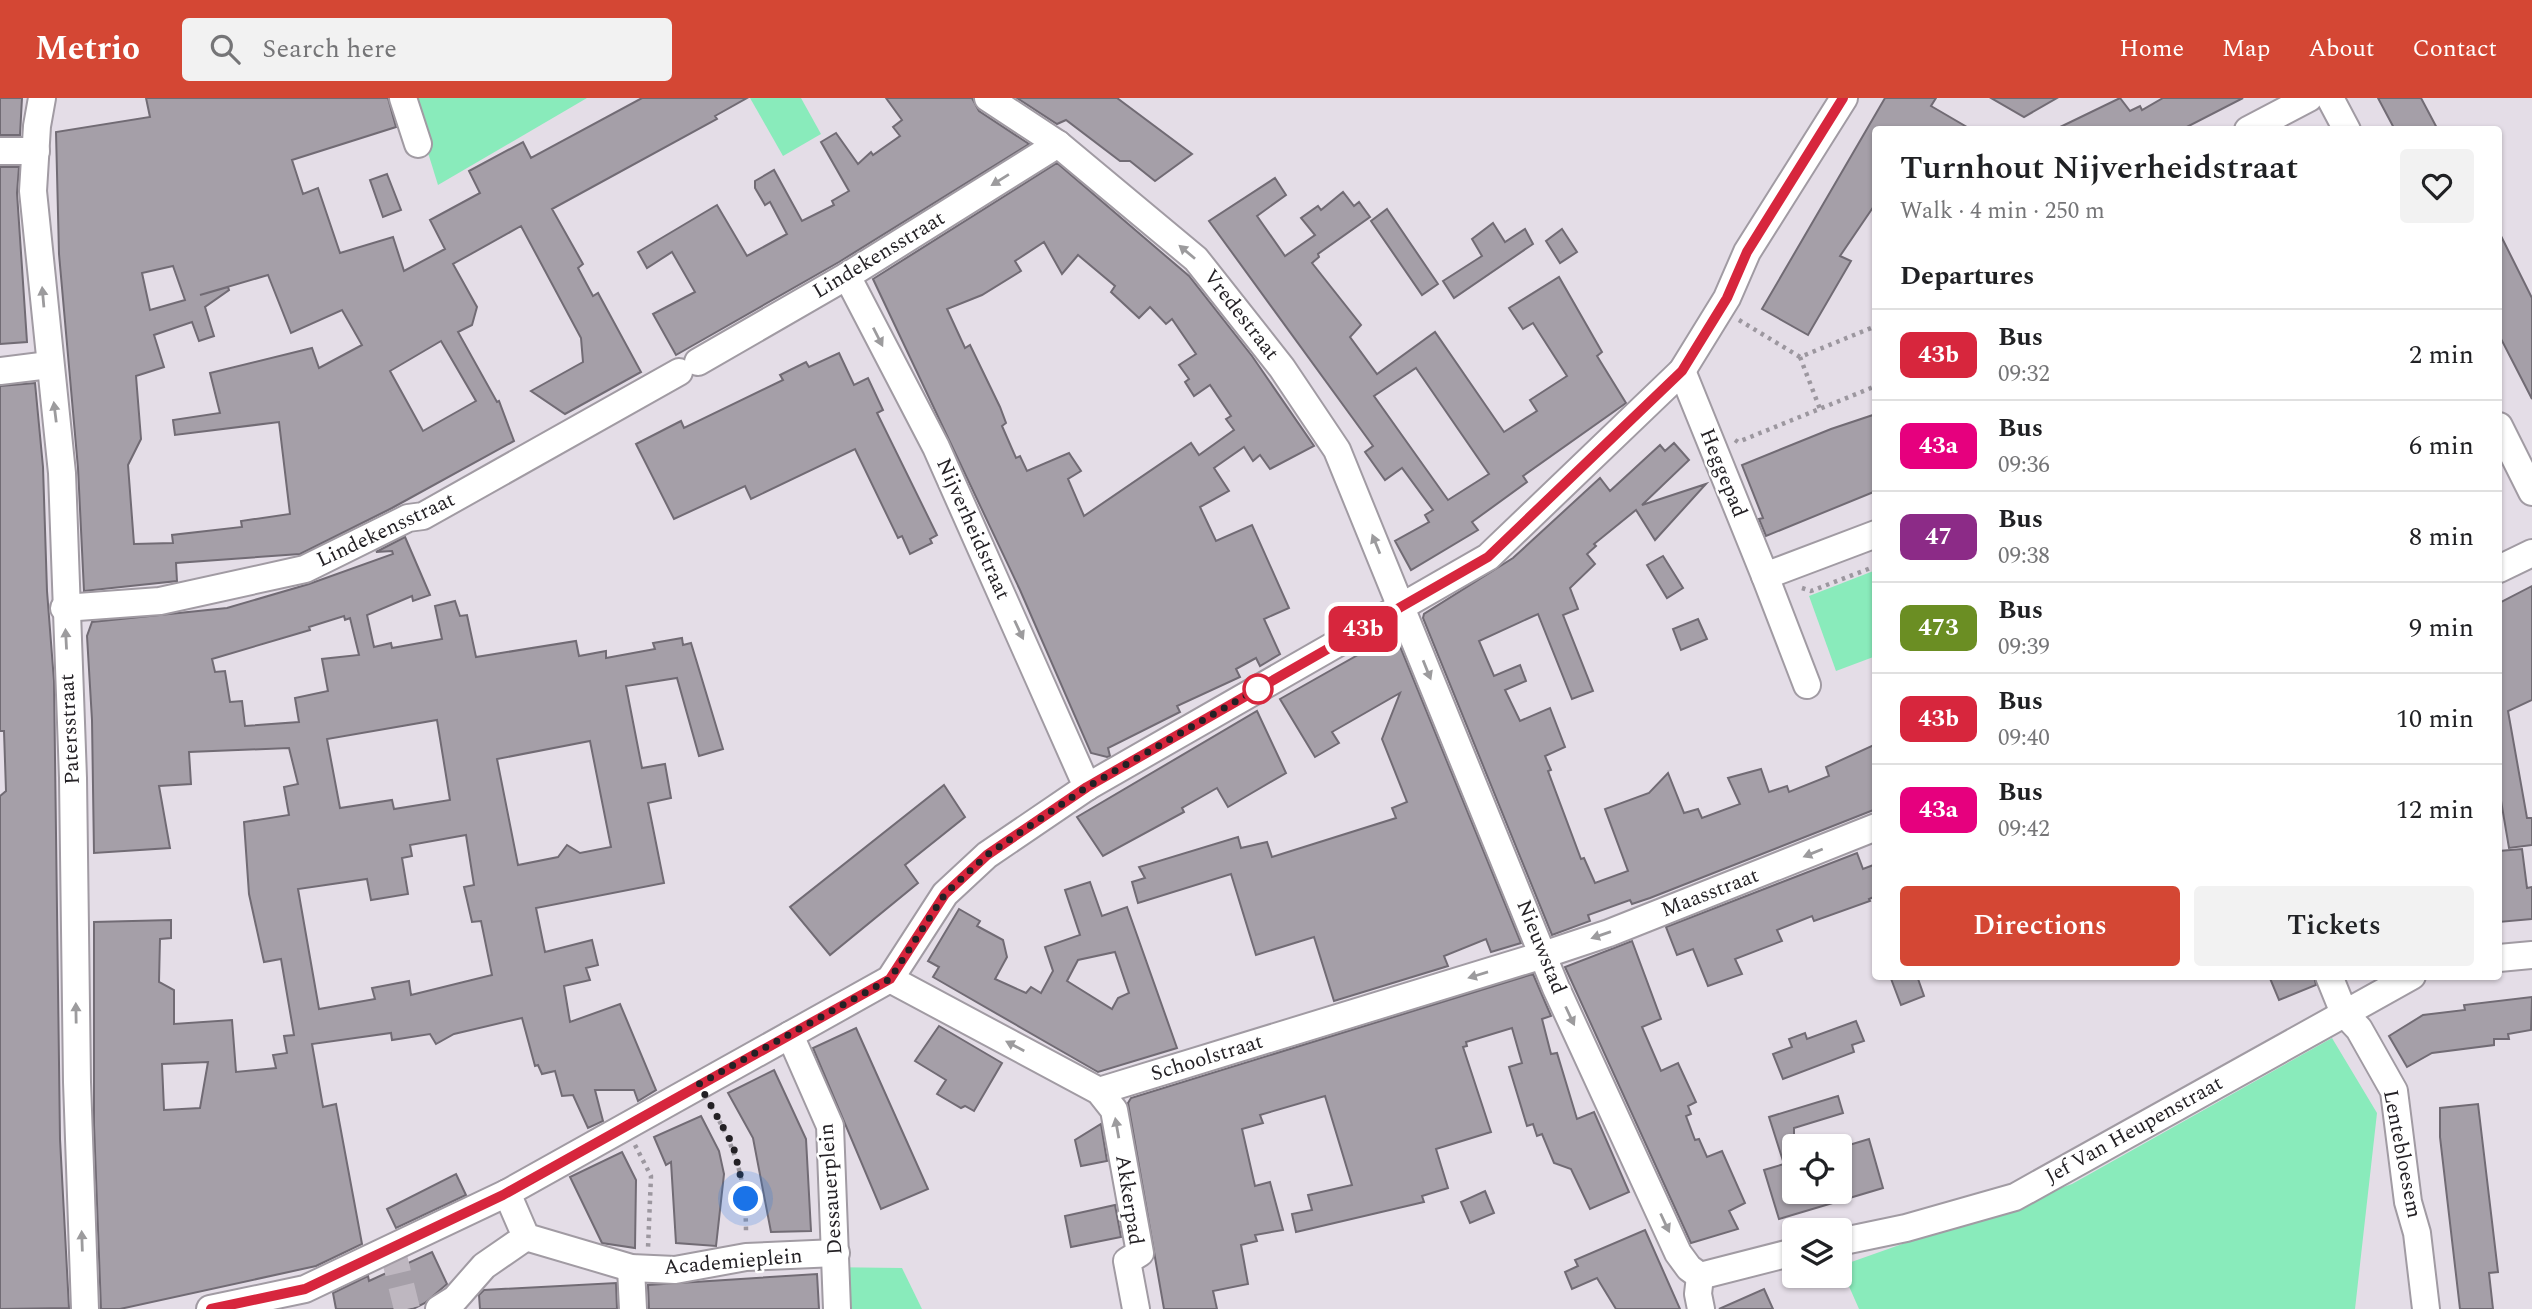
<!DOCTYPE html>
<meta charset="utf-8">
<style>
body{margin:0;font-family:Spectral,serif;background:#f2f2f2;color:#202124;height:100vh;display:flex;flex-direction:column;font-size:26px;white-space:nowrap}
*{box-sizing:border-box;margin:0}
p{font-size:23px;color:#757577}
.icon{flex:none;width:38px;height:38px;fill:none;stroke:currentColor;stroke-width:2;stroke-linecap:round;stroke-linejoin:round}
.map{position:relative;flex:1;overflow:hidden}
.panel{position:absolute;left:1872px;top:28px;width:630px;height:854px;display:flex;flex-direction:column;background:#fff;border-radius:7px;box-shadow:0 2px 5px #0004}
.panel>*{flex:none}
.badge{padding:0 14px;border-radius:10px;font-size:24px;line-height:46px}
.tools{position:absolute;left:1782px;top:1036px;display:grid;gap:14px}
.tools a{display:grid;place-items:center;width:70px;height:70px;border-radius:7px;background:#fff;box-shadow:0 2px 5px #0004;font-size:35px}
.you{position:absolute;width:35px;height:35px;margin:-18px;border:5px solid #fff;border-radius:50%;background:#1a73e8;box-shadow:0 0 0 10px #1a73e833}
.map>.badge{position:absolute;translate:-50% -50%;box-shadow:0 0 0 4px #fff}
h2{padding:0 28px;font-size:26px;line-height:63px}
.round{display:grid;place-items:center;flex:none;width:74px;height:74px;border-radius:7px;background:#f2f2f2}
.headline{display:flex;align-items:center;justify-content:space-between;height:119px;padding:0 28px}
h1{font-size:33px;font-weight:600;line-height:52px}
.button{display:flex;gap:14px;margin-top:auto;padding:14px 28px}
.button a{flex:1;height:80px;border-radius:7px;background:#d44734;color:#fff;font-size:28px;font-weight:600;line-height:80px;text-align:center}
.button a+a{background:#f2f2f2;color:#202124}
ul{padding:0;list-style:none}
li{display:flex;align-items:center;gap:21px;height:91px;padding:0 28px;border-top:2px solid #e0e0e0}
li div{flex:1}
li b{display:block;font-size:26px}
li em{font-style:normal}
li .badge{min-width:77px;font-weight:700;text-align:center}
header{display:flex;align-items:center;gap:42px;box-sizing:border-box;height:98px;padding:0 35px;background:#d44734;color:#fff}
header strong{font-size:33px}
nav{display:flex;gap:38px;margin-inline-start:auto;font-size:24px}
.search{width:490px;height:63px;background:#f2f2f2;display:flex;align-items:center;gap:18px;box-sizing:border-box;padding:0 24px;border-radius:7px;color:#757577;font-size:26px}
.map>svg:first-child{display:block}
.green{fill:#89ebbb}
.building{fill:#a59fa8;stroke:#716b74;stroke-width:2;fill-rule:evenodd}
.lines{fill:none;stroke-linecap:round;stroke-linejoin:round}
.minor-tunnel{stroke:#beb7c0;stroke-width:26;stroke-dasharray:26 13;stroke-linecap:butt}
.minor-casing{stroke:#a19ba3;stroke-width:30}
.path{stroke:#9c979f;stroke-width:4.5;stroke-dasharray:3.5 5;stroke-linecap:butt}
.minor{stroke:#fff;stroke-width:26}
.oneway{fill:#9c9b9d}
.line-casing{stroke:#fff;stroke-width:16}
.line{stroke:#d7263d;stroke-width:10}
.walk{stroke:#242125;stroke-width:7;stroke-dasharray:0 12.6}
.stop-dot{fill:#fff;stroke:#d7263d;stroke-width:3.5}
.labels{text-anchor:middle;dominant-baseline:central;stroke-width:5;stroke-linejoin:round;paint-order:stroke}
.street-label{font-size:21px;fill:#242125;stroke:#fff}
</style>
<header>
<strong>Metrio</strong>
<div class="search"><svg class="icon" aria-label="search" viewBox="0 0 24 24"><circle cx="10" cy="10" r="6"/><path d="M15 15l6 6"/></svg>Search here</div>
<nav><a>Home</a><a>Map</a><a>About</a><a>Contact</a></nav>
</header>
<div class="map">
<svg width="2532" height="1211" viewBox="0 0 2532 1211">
<rect width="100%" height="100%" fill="#e4dde7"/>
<g class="green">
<polygon points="411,0 587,0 438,87"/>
<polygon points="750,0 801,0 821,36 783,58"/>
<polygon points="1876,472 1876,558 1836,573 1809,498"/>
<polygon points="2332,940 2377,1015 2355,1211 1859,1211 1840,1168 2072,1086"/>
<polygon points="822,1169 902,1170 922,1211 824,1211"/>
</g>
<g class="building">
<polygon points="0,0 22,0 20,37 0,37"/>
<path d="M 146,0 L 388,0 L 396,29 L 292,62 L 303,96 L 318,90 L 340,155 L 393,139 L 404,173 L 445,151 L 430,122 L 480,95 L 469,73 L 523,44 L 531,60 L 642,0 L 747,0 L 715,18 L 717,21 L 552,111 L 583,166 L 578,170 L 593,198 L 598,195 L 641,274 L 565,316 L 531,293 L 583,264 L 581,240 L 521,128 L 453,166 L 477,209 L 472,227 L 458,234 L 497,304 L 499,303 L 514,343 L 392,410 L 300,456 L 176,465 L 177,483 L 84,493 L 78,370 L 59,156 L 56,34 L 150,19 ZM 173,168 L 185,202 L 150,212 L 142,175 ZM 268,177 L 291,235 L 342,212 L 362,247 L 319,270 L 312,250 L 210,275 L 220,315 L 173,322 L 175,337 L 279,324 L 290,416 L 241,423 L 242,429 L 172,437 L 173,445 L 134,446 L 128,367 L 141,341 L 136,278 L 164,269 L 154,237 L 192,224 L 199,243 L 214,238 L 205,209 L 229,192 L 228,189 L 200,197 ZM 441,243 L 476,303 L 423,333 L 390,273 Z"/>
<polygon points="886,0 972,0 979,13 1029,46 839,164 676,257 653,216 695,194 672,154 647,170 638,154 717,107 747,158 787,136 770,104 765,107 755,90 755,83 774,72 802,123 834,107 832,103 849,93 821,44 836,35 858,66 871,54 873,57 900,38 893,29 902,22"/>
<polygon points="1017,0 1117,0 1192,56 1155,83 1130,63 1120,63 1066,22 1057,26"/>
<polygon points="1885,0 1936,0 1931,8 1972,32 1876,32 1876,105 1840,158 1851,163 1808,237 1762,211"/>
<polygon points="1991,0 2057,0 2024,19"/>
<polygon points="2120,0 2130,13 2140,8 2142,12 2163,0 2243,0 2181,32 2054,32"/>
<polygon points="2378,0 2421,0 2438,32 2395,32"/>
<path d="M 1057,65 L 1189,178 L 1252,258 L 1314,348 L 1270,371 L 1260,357 L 1253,363 L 1244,349 L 1214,370 L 1229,393 L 1200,409 L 1216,443 L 1252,427 L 1289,510 L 1264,521 L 1280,556 L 1260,568 L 1256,560 L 1236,571 L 1240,579 L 1177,608 L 1180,614 L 1108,650 L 1110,658 L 1107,659 L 1091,655 L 1020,492 L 873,181 ZM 1044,144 L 1062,176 L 1078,157 L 1115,188 L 1111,194 L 1139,220 L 1150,209 L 1166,226 L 1172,221 L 1196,256 L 1179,267 L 1189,281 L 1185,284 L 1194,298 L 1210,287 L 1231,318 L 1226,321 L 1234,332 L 1199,357 L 1191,345 L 1084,418 L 1068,381 L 1081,373 L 1069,355 L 1027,373 L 1020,358 L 1016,360 L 1002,328 L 1006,325 L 1000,309 L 970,247 L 965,250 L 947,211 L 982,197 L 1021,173 L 1015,163 Z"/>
<polygon points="0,69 19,69 17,95 27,244 0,246"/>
<polygon points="387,76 401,112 383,119 370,82"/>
<path d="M 1275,80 L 1286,97 L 1257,118 L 1285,158 L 1315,137 L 1301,120 L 1318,108 L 1321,112 L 1343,94 L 1354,108 L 1359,104 L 1370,119 L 1318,156 L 1319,159 L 1312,165 L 1361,227 L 1350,239 L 1377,276 L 1435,234 L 1504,334 L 1537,313 L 1530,302 L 1567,278 L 1533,225 L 1523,231 L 1509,210 L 1559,179 L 1602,254 L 1597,258 L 1626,305 L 1523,378 L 1527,384 L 1472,424 L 1478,432 L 1411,472 L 1395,443 L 1429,424 L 1425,417 L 1433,412 L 1402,370 L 1385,382 L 1365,354 L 1373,348 L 1209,123 ZM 1416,270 L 1489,376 L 1448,402 L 1374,298 Z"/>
<polygon points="1387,111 1438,186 1422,197 1371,123"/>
<polygon points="1493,125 1505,144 1525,131 1533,146 1454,200 1443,183 1482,158 1472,141"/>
<polygon points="1562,131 1577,154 1560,165 1546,143"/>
<polygon points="2499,134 2532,200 2532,301 2499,237"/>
<polygon points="839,255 854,287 868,280 883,312 877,315 937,437 930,441 932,445 910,456 902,438 898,440 855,351 751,401 745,388 674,421 636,346 681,323 684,330 783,282 780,277 806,264 809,269"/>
<polygon points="35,285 43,369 47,493 54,583 60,1041 69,1210 0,1211 0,698 6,693 4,633 0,633 0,288"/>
<polygon points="1876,316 1876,393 1766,438 1759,421 1763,420 1742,367 1831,331"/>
<polygon points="1674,345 1689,362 1642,407 1706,386 1655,442 1636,412 1594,446 1596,448 1587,456 1595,466 1570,490 1578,511 1563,517 1593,593 1572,601 1538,516 1479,543 1494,578 1520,567 1526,583 1505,592 1520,623 1550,610 1565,649 1545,658 1551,672 1548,673 1581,761 1584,760 1595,785 1628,773 1605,711 1649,695 1668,675 1684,715 1698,711 1702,720 1740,706 1728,680 1761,671 1769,694 1787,688 1789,694 1829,678 1826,669 1876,646 1876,711 1650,800 1632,806 1630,802 1588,817 1590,823 1552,837 1423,520 1424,516 1513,460 1600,380 1610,393 1660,347 1665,353"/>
<path d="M 405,439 L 430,497 L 413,503 L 412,498 L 367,517 L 374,549 L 391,545 L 392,550 L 442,541 L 435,508 L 455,503 L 460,518 L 467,517 L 476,559 L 576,543 L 579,558 L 606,553 L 606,560 L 655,551 L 653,545 L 682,540 L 683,547 L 691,545 L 723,651 L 699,658 L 677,580 L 626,588 L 642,670 L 665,666 L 671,700 L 648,705 L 664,785 L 536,810 L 545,854 L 592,842 L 598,867 L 586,870 L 590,882 L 564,888 L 570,924 L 620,906 L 656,992 L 638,1003 L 634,992 L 595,992 L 603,1023 L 588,1030 L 573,997 L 562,998 L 555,973 L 542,976 L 538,967 L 535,968 L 522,920 L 454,936 L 436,946 L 430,936 L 392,942 L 391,935 L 312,946 L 323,1009 L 336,1006 L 362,1146 L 316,1168 L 120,1211 L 101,1211 L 94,1027 L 94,824 L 171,822 L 171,840 L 160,841 L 159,884 L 174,892 L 174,926 L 232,922 L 236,974 L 276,970 L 273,957 L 287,955 L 284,938 L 294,937 L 281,861 L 264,864 L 249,796 L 244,724 L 289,717 L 284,689 L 298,686 L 289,650 L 189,654 L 191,686 L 159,688 L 170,750 L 94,755 L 92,622 L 87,538 L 92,524 L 227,510 L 309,486 L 393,456 L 392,453 L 376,454 ZM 344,518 L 345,522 L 350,520 L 359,557 L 322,561 L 328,593 L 295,600 L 299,624 L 245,628 L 242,603 L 230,604 L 225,573 L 215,574 L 212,561 L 310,532 L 309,529 ZM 437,622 L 450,702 L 394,711 L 392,702 L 340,710 L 327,641 ZM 590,643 L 611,749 L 580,755 L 567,747 L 558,759 L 518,767 L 497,661 ZM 466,737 L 474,787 L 464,789 L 472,824 L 481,823 L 492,877 L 411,897 L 409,883 L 372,890 L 375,901 L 319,911 L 298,791 L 367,781 L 371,802 L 408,796 L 402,760 L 412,758 L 410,747 ZM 208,964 L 200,1010 L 164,1012 L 162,966 Z"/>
<polygon points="1663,458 1683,490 1667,500 1647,467"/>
<polygon points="2532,488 2532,602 2508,613 2527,720 2532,720 2532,747 2509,750 2499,691 2499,505"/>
<polygon points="1698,521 1707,541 1681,552 1673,531"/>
<polygon points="1395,536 1521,845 1491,854 1486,841 1444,858 1448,868 1334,903 1314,839 1256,857 1231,776 1138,805 1132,784 1145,780 1139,769 1238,739 1241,750 1267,744 1272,759 1396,720 1392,710 1407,704 1382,641 1400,595 1332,634 1339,645 1315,659 1280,601"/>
<polygon points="1257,613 1286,675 1228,709 1217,690 1182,710 1184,714 1103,758 1077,719"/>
<polygon points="944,687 965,719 905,767 918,785 830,857 790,809"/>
<polygon points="2522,751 2527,790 2532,789 2532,821 2499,824 2499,753"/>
<polygon points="1857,755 1863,771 1876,766 1876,798 1869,801 1870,803 1814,823 1812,818 1777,832 1782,843 1735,861 1742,876 1708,888 1693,851 1677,857 1666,829"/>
<path d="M 1090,784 L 1102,818 L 1127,809 L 1177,950 L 1098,974 L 933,879 L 939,869 L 928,863 L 959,811 L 980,823 L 977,828 L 1003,842 L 1007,859 L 995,881 L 1026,895 L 1031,889 L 1041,895 L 1053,873 L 1045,849 L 1080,837 L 1065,792 ZM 1115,854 L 1129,895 L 1118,900 L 1112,911 L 1067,883 L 1078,862 Z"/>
<polygon points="1632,843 1661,921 1642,929 1661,973 1678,965 1696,1004 1688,1008 1691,1016 1686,1018 1695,1042 1699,1041 1707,1059 1722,1053 1745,1105 1729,1113 1738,1131 1691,1145 1565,869"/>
<polygon points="1533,876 1551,918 1542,921 1551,956 1557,955 1577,1021 1594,1014 1629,1094 1590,1111 1571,1071 1554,1065 1542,1036 1537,1038 1533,1026 1527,1028 1509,969 1522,965 1512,930 1466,944 1467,948 1463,949 1491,1034 1436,1051 1448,1090 1422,1098 1424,1104 1296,1134 1292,1116 1312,1112 1308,1097 1352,1087 1325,998 1260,1017 1263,1025 1242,1031 1255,1088 1270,1084 1283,1132 1255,1137 1257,1143 1241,1147 1248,1186 1213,1193 1217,1211 1164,1211 1128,1005 1131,1000"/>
<polygon points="1890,878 1917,878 1924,898 1901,907"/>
<polygon points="2269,878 2314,878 2316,887 2279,902"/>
<polygon points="2532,899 2531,932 2508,936 2509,941 2494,941 2494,947 2432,955 2407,969 2389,938 2423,917 2465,912 2464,907"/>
<polygon points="1856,923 1864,943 1852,947 1854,954 1783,981 1773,956 1792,949 1789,941 1805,935 1807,941"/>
<polygon points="939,928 1002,965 974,1013 965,1008 961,1010 937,996 946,982 915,963"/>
<polygon points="856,930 928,1091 881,1111 813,950"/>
<polygon points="774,972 806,1041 811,1133 771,1134 753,1040 728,995"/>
<polygon points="1838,998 1843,1015 1794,1030 1794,1094 1839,1094 1839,1050 1869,1041 1883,1090 1779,1121 1764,1072 1784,1066 1769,1019"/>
<polygon points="2478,1006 2498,1174 2489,1175 2493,1211 2460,1211 2440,1039 2440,1010"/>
<polygon points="701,1018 719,1053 724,1076 716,1148 676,1145 671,1064 666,1067 654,1039"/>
<polygon points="1101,1026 1107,1063 1081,1068 1075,1042"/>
<polygon points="622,1054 636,1082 635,1150 602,1145 570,1079"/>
<polygon points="456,1076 466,1097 396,1130 387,1111"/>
<polygon points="1485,1093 1494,1115 1470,1125 1461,1104"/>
<polygon points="1115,1107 1121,1139 1071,1149 1065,1118"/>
<polygon points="1645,1132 1680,1211 1616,1211 1597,1180 1572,1191 1565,1174 1578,1168 1575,1162"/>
<polygon points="432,1154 447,1186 425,1205 413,1211 336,1211 333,1195 368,1178 369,1183"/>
<polygon points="817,1176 819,1211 649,1211 648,1187"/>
<polygon points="616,1185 617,1211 480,1211 479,1197 484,1192"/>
<polygon points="1764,1191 1773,1211 1719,1211"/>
</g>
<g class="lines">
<polyline class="minor-tunnel" points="392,1150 407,1211"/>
<g class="minor-casing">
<g id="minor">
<polyline points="42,0 37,28 33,93 62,375 73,680 77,984 85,1211"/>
<polyline points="403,0 418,46"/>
<polyline points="988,0 1058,46 1196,161 1282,270 1337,352 1556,890 1678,1155 1689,1170 1700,1178"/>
<polyline points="2330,0 2347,32"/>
<polyline points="2248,32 2309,0"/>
<polyline points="0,53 36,53"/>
<polyline points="847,178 936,349 1087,689"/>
<polyline points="698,264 847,178 1058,46"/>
<polyline points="0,273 49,267"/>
<polyline points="1682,273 1765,478 1876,436"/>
<polyline points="2499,328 2532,394"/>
<polyline points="2499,471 2532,455"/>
<polyline points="1765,478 1807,587"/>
<polyline points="64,510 160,503 305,471 408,420 423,418 679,274"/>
<polyline points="2499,860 2532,857"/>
<polyline points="2329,878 2344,915 2359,931 2394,993 2408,1104 2417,1135 2426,1211"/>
<polyline points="890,881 1099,993 1114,1012 1140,1155 1127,1163 1136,1211"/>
<polyline points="790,937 830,1028 837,1211"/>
<polyline points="1099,993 1543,857 1609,835 1876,729"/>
<polyline points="507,1095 526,1139 631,1170 675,1172 746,1159 836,1155"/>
<polyline points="1839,1144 1906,1130 2015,1099 2412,878"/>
<polyline points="631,1170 633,1211"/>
<polyline points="1700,1178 1794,1154"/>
<polyline points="1700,1178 1698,1196 1701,1211"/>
<polyline points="210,1211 305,1191 507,1095 890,881 945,796 987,757 1087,689 1488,459 1682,273 1727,200 1747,154 1844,0"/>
<polyline points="439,1211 455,1201 484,1168 526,1139"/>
</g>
</g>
<g class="path">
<polyline points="1739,222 1800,259 1876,228"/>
<polyline points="1800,259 1820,311"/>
<polyline points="1735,342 1738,344 1876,288"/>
<polyline points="1802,490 1811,493 1876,468"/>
<path d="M 711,1008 C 737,1053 746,1083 746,1135"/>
<polyline points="635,1047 651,1078 648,1150"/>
</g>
<use href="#minor" class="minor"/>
</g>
<defs><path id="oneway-solid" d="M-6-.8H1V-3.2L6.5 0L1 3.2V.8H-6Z" transform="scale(1.75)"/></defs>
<g class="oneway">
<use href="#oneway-solid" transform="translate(1000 82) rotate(148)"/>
<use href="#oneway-solid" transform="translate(1187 154) rotate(-140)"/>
<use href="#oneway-solid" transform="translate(43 199) rotate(-95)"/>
<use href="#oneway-solid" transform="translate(878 239) rotate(63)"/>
<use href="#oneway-solid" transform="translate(55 314) rotate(-97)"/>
<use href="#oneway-solid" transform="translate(1376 446) rotate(-112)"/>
<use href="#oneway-solid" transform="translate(1019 532) rotate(65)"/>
<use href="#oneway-solid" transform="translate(66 541) rotate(-93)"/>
<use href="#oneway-solid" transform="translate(1427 572) rotate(68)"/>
<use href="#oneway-solid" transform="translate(1813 755) rotate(158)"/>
<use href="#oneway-solid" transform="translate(1601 837) rotate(161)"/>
<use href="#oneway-solid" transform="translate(1478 877) rotate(163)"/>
<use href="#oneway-solid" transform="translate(76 915) rotate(-91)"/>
<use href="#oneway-solid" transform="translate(1570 918) rotate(65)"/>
<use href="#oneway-solid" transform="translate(1015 948) rotate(-152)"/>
<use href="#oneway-solid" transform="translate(1117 1030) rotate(-100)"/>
<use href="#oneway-solid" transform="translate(1665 1125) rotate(65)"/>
<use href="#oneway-solid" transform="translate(82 1143) rotate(-92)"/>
</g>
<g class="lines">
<g class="line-casing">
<polyline id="line" points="211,1211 305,1191 503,1097 890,881 945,796 987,757 1087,689 1488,459 1682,273 1727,200 1747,154 1843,0"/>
</g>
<use href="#line" class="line"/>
<polyline class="walk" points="746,1101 733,1047 699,986 890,881 945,796 987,757 1087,689 1264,587 1258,591"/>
</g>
<circle class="stop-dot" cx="1258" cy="591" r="14"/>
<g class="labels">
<g class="street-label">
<text transform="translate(879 157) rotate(-31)">Lindekensstraat</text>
<text transform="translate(1241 217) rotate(52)">Vredestraat</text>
<text transform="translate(1723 375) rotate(68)">Heggepad</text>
<text transform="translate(973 431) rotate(66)">Nijverheidstraat</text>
<text transform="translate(386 432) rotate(-25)">Lindekensstraat</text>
<text transform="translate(70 631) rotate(-93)">Patersstraat</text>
<text transform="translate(1710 795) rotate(-21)">Maasstraat</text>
<text transform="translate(1541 849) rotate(68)">Nieuwstad</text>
<text transform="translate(1207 960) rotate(-17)">Schoolstraat</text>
<text transform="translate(2134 1032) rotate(-29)">Jef Van Heupenstraat</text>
<text transform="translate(2402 1056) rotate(79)">Lentebloesem</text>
<text transform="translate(831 1091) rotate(-94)">Dessauerplein</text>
<text transform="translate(1129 1102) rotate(81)">Akkerpad</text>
<text transform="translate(733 1164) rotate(-5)">Academieplein</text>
</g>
</g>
</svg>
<div class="tools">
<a><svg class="icon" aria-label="locate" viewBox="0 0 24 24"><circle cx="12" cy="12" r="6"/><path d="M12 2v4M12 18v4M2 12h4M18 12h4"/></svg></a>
<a><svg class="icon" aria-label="layers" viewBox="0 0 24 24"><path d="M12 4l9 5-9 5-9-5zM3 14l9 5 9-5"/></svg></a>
</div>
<div class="you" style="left:746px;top:1101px"></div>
<b class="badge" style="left:1363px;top:531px;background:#d7263d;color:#fff">43b</b>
<section class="panel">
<div class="headline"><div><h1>Turnhout Nijverheidstraat</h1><p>Walk · 4 min · 250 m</p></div><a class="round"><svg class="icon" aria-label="heart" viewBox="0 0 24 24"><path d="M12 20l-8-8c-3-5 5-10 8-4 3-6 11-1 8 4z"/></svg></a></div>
<h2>Departures</h2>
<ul>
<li><span class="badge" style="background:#d7263d;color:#fff">43b</span><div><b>Bus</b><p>09:32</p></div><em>2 min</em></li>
<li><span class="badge" style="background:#e6007e;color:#fff">43a</span><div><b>Bus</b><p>09:36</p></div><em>6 min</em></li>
<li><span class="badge" style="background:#8c2b87;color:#fff">47</span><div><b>Bus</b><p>09:38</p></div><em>8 min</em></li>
<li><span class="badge" style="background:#6b8e23;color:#fff">473</span><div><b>Bus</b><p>09:39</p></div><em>9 min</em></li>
<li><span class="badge" style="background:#d7263d;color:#fff">43b</span><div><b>Bus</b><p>09:40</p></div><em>10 min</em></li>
<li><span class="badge" style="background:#e6007e;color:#fff">43a</span><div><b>Bus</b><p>09:42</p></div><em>12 min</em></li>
</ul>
<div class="button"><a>Directions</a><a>Tickets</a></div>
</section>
</div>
